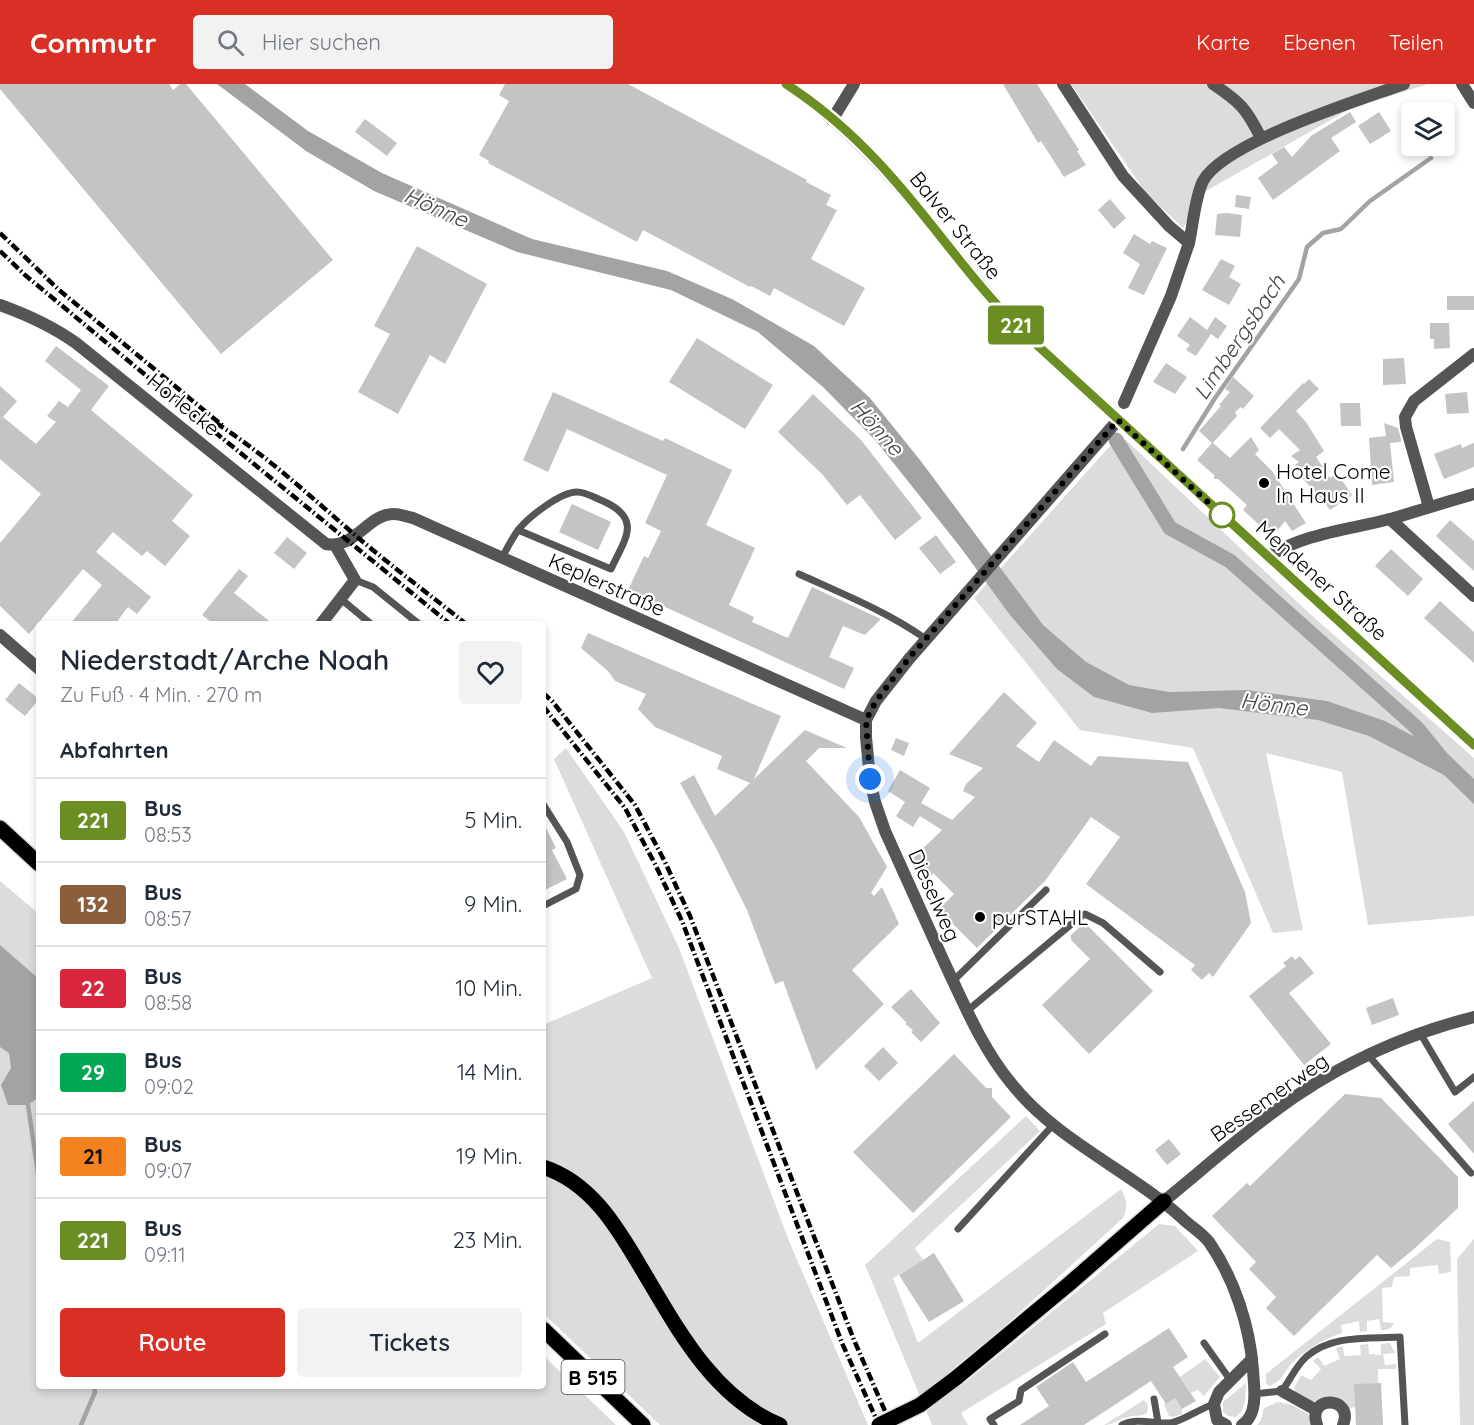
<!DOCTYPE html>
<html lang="de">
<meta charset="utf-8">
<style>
body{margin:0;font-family:Quicksand,sans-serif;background:#f2f2f3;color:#1f2937;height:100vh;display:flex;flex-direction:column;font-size:22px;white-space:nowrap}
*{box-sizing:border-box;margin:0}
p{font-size:20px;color:#747a83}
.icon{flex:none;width:33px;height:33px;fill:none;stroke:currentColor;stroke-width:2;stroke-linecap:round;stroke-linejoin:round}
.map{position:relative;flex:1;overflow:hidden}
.details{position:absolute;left:36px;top:537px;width:510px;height:768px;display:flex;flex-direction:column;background:#fff;border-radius:6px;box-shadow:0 3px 9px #0003}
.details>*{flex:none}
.badge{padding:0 12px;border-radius:4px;font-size:21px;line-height:39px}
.buttons{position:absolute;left:1401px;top:18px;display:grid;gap:12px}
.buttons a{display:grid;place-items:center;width:54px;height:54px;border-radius:6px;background:#fff;box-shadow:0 3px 9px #0003;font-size:30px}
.you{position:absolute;width:30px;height:30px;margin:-15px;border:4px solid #fff;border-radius:50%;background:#1a73e8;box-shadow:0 0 0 9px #1a73e833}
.map>.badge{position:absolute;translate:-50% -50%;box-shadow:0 0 0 3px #fff}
h2{padding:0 24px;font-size:22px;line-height:54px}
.round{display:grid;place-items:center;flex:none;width:63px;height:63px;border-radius:6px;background:#f2f2f3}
.summary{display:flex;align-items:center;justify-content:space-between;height:102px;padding:0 24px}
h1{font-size:28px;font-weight:600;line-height:45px}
.button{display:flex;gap:12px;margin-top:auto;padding:12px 24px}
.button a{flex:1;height:69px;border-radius:6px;background:#d93025;color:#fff;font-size:24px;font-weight:600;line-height:69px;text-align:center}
.button a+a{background:#f2f2f3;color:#1f2937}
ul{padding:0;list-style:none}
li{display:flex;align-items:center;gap:18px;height:84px;padding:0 24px;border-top:2px solid #e0e1e3}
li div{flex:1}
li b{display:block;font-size:22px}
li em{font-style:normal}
li .badge{min-width:66px;font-weight:700;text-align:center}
header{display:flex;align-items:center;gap:36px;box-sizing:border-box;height:84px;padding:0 30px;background:#d93025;color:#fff}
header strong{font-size:28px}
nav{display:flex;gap:33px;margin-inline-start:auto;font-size:21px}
.search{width:420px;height:54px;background:#f2f2f3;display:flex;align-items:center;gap:15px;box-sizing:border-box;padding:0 21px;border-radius:6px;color:#747a83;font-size:22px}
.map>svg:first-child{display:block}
.green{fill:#dcdcdc}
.water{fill:#a3a3a3}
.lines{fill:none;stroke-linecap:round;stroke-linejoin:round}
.stream{stroke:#a3a3a3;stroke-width:4.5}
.canal{stroke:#a3a3a3;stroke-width:15}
.building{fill:#c4c4c4}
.primary-casing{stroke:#dbdbdb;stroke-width:18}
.lane{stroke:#555;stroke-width:7}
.street{stroke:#555;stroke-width:12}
.primary{stroke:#000;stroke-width:15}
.rail{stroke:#000;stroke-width:4.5;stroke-dasharray:9 3 1.5 3;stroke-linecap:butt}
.primary-bridge-casing{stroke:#dbdbdb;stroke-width:18;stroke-linecap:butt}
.primary-bridge{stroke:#000;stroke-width:15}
.line-casing{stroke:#fff;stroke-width:14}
.line{stroke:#6b8e23;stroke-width:9}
.walk{stroke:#000;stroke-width:6;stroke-dasharray:0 10.8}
.poi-dot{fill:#000;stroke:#fff;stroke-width:2}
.stop-dot{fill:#fff;stroke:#6b8e23;stroke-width:3}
.labels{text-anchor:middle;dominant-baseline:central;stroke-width:4.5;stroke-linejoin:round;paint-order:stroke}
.shield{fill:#fff;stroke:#4c4c4c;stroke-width:1.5}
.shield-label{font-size:20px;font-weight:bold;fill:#000}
.street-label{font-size:21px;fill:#000;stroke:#fff}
.poi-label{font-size:21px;fill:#000;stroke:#fff;text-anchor:start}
.water-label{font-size:22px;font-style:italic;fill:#444;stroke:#fff}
</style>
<header>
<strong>Commutr</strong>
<div class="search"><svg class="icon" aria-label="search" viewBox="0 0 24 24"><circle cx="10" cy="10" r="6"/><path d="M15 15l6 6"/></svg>Hier suchen</div>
<nav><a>Karte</a><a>Ebenen</a><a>Teilen</a></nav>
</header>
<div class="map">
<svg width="1474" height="1341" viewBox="0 0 1474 1341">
<rect width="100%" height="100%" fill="#fff"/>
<g class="green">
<polygon points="1071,0 1428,0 1350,25 1206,107 1183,144 1146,109"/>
<polygon points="1126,356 1310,530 1474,674 1474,832 1368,841 1342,688 1266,669 1303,846 1273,849 1193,664 1080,646 974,514 1109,363"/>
<polygon points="566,664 624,748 679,864 789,1157 868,1341 660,1341 543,1229 543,941 652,894 554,675"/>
<polygon points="0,797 39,830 39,1302 543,1302 543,1271 616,1341 0,1341"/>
<path d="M 1026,1032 L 1040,1047 L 915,1164 L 923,1176 L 893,1194 L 918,1259 L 1121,1105 C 1127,1116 1128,1123 1123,1134 L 1008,1239 L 950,1287 L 960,1303 L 1159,1140 L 1175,1142 L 1198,1167 L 1103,1229 L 1106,1240 L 961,1329 L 968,1341 L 932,1341 L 865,1181 Z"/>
<path d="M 1437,1155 L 1450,1158 L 1451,1188 L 1439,1190 L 1438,1181 L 1410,1184 L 1410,1192 L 1395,1193 L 1393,1196 L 1392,1203 L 1382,1204 L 1383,1238 L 1394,1239 C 1391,1245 1388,1246 1381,1246 L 1379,1235 L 1367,1237 L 1367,1247 L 1360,1248 L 1359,1237 L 1341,1241 L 1342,1249 C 1328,1253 1302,1268 1292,1279 C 1284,1288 1282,1298 1269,1302 L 1266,1299 L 1266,1290 Z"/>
<polygon points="1474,1155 1474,1341 1460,1341 1457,1175"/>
<polygon points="1390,1259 1395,1269 1383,1270 1385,1281 1397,1280 1395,1285 1378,1285 1378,1299 1369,1300 1355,1323 1347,1325 1317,1317 1312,1318 1296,1309 1294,1304 1301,1291 1311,1296 1321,1285 1313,1277 1318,1273 1324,1282 1340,1275 1336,1264 1343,1262 1344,1272 1361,1271 1360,1261 1368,1260 1369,1270 1381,1271 1381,1260"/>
<polygon points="1205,1275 1220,1293 1204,1312 1198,1306 1191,1309 1180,1293"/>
<path d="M 1246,1299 C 1245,1312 1247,1324 1236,1333 L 1228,1332 L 1223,1328 L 1223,1318 Z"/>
<polygon points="1175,1314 1182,1325 1182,1330 1173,1333 1169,1332 1164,1321"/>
<path d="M 1144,1316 L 1148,1321 L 1147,1329 C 1140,1333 1134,1331 1127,1333 C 1119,1335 1113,1341 1104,1341 Z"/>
<polygon points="1278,1318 1292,1321 1308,1330 1312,1341 1257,1341 1261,1336 1264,1324"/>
</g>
<g class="water">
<polygon points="217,0 245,0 308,47 382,89 532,155 667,187 732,215 814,262 870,314 920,376 1043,541 1086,578 1129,601 1169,608 1247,606 1327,617 1385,637 1449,671 1474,695 1474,720 1444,691 1369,652 1318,636 1219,624 1152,629 1094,613 1057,585 1010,531 961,464 876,357 823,303 758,248 671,206 517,168 374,107 306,67"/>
<polygon points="0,861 39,895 39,1013 28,1021 8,1021 1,1001 11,984 9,969 0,963"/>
</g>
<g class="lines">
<g class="stream">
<polyline points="1183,365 1215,314 1299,195 1307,163 1323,149 1341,145 1370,117 1431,74"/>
<polyline points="28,1021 39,1096"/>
<polyline points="81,1341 95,1308 94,1302"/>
</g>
<polyline class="canal" points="1116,356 1170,444 1230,477 1417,644 1443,676"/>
</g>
<g class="building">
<polygon points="0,0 169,0 173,6 180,0 186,0 333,176 221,270 0,5"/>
<polygon points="505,0 628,0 807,96 806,98 831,111 826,121 837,126 811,175 865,204 844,242 774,204 770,212 751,202 750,203 643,146 637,158 488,79 489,77 479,71 509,17 499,11"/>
<polygon points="1003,0 1037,0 1079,66 1077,67 1086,81 1064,93 1041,57 1038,59"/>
<polygon points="1350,28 1356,38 1331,54 1340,67 1273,116 1258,94 1278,79 1272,70 1284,63 1292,73 1311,52"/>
<polygon points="1379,28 1391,47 1370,60 1358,42"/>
<polygon points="365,35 397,59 387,72 355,48"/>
<polygon points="1236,111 1251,113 1249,125 1235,123"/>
<polygon points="1110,115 1126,134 1114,145 1098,126"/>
<polygon points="1227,129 1242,131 1240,153 1215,151 1217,130"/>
<polygon points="1134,150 1150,160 1152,157 1167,164 1144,211 1128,204 1140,180 1123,169"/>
<polygon points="417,162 487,200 445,280 430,271 398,330 358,308 390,250 374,242"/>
<polygon points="1221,175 1235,182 1229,193 1241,200 1229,221 1202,206"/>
<rect x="1447" y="212" width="27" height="14"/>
<polygon points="1190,233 1207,246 1215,233 1227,242 1218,255 1211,250 1196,272 1186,266 1190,261 1177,252"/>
<polygon points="1430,239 1449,239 1450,264 1434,265 1434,255 1430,255"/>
<polygon points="697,254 773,301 745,345 669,298"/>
<polygon points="56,262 109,302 91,326 193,411 172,437 190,452 165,482 147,467 142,472 113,448 96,468 151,513 137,530 128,523 115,540 70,540 102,501 83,485 29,550 0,522 0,459 41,410 0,375 0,302 17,317 3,333 36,360 56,338 47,332 59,317 68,323 81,306 45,277"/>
<polygon points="1404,274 1406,300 1383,301 1383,275"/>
<polygon points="1166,279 1187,293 1175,310 1153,298"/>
<polygon points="1233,293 1254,312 1243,325 1241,323 1235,328 1237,332 1213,359 1230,374 1251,353 1259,366 1255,370 1272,387 1306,439 1292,447 1285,437 1276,448 1271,443 1267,448 1243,426 1247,421 1218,395 1214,395 1214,391 1197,376 1212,359 1199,347 1221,322 1219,321 1230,308 1225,305"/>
<polygon points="1309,295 1319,305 1296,327 1306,338 1324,367 1316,373 1330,394 1337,389 1352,411 1330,426 1322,415 1303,395 1301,387 1295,381 1299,378 1291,372 1300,366 1279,345 1270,354 1260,344 1303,299 1304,300"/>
<polygon points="553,308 663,357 665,354 732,386 706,441 755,464 729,521 754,533 752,538 788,554 812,503 881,535 865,551 843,542 829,573 854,584 844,605 628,506 644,472 648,474 661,447 645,439 667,391 567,345 548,388 523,376"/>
<polygon points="1467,308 1469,329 1447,330 1445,310"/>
<polygon points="813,310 861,356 922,434 895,456 860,411 847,421 822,390 778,348"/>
<polygon points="1340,319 1360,319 1361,342 1341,342"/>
<polygon points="1384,339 1398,344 1401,355 1401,358 1390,359 1394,398 1372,401 1369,354 1386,352"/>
<polygon points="1474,359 1474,383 1444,395 1434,370 1461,360 1462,364"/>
<polygon points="572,420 611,438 598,466 559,448"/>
<polygon points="1450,436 1474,457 1474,487 1436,452"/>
<polygon points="936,451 956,478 940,490 919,464"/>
<polygon points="287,453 307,469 294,485 274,469"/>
<polygon points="1391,465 1423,495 1408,512 1375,482"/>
<polygon points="239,485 248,492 234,509 273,540 214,540 202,531"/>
<polygon points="1440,517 1474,548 1474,579 1424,534"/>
<polygon points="588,549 781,632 754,695 805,646 847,664 819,664 806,677 859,733 887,783 871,809 874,812 882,803 899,840 852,886 884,920 816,986 783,897 775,900 747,826 717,766 680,699 694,691 715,732 750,699 717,685 722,672 655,643 638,625 646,610 615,597 608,587 581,564"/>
<polygon points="19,599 39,615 25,632 5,616"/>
<polygon points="1004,608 1037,639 1016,662 1039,678 1054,656 1091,682 1098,672 1188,678 1245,808 1251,839 1213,893 1209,889 1202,896 1191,886 1195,881 1086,800 1120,753 1091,733 1045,797 977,864 942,829 943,827 940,824 954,810 933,789 931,792 913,774 942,746 920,732 913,743 896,732 905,718 888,707 900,686 930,704 921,719 952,736 975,713 963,707 966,700 983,684 949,670"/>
<polygon points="896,654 909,659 904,672 891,666"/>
<polygon points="543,738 556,764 552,766 567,795 543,807"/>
<polygon points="1082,841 1087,841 1153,907 1089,970 1042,921 1090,875 1071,856 1071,851"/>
<polygon points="1292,872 1295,876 1300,872 1314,889 1289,909 1331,960 1304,981 1249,912 1286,882 1283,879"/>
<polygon points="911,905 940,939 921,958 911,948 913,946 905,940 907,939 891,923"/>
<polygon points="1393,914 1399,931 1372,941 1366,924"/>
<polygon points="883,963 898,979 879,997 864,982"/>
<polygon points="954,970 986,1004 992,1004 992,1013 1011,1033 913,1129 853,1068"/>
<polygon points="1345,1010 1381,1014 1458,1093 1458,1124 1414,1165 1391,1184 1377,1171 1294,1252 1266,1224 1276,1213 1249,1185 1256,1178 1212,1132 1247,1099 1250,1102"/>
<polygon points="1474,1017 1474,1070 1448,1040"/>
<polygon points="1169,1055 1181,1070 1167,1081 1155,1066"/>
<polygon points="934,1169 964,1217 929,1238 899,1191"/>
<polygon points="1169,1244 1188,1273 1173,1283 1196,1317 1182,1325 1175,1314 1166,1320 1151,1297 1084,1341 1020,1341 1049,1322 1036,1303 1073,1278 1086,1298"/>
<polygon points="1381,1299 1383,1341 1356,1341 1354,1300"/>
</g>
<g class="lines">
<g class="primary-casing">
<g id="primary">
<polyline points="0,744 39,780"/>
<path d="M 543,1083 C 590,1098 616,1141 640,1182 C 676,1242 712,1313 780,1341"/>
<polyline points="543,1245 643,1341"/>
<polyline points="956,1294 1069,1200 1164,1117"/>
</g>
</g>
<g class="lane">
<path d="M 502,474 C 507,464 512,454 519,445 C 529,433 560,408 577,408 C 586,408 595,414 603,417 C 643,435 625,455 611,485 L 518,446"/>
<path d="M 799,490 C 843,510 886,527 926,555"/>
<polyline points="355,496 373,503 419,540"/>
<polyline points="341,515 371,540"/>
<polyline points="543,720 567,758 580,791 576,805 543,822"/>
<polyline points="953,897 1046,806"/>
<polyline points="967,927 1080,833 1085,830 1103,839 1160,888"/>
<polyline points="1420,949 1455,1008 1474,993"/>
<polyline points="1368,971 1471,1089"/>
<polyline points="958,1145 1053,1041"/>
<polyline points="1204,1259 1231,1297"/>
<path d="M 1254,1310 L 1282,1307 C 1290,1296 1296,1282 1306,1273 C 1332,1250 1369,1255 1400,1253 L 1405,1341"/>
<polyline points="1154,1315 1158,1338"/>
<polyline points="994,1341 990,1335 1019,1317 1021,1306 1105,1250"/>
<path d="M 1122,1341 C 1136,1333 1154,1340 1170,1339 C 1181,1338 1201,1324 1214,1320"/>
</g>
<g class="street">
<path d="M 786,0 C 878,61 940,156 1012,238 L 1474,661"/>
<polyline points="1063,0 1123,92 1169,142 1189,159 1171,212 1124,319"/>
<path d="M 1213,0 C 1240,18 1246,24 1261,54"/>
<polyline points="1462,0 1474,19"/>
<polyline points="832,36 854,0"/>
<path d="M 1189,159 C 1193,141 1195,113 1203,97 C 1224,58 1360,16 1404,0"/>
<path d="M 0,221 C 28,231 52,242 76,259 L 326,460 C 356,465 367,430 394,430 C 401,430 407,433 413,434 L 866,636"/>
<path d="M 1118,336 L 909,575 L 876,617 L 866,636 L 866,653 L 870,695 L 875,718 L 885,747 C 905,792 925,836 945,880 C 964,920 982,964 1011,999 C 1057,1057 1128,1085 1182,1134 C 1190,1142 1202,1149 1209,1158 C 1234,1194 1250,1242 1253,1286 C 1254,1303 1259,1330 1242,1341"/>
<polyline points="1429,423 1406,343 1405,333 1414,317 1474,270"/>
<polyline points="1390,435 1474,512"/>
<path d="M 1268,473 C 1304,449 1348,446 1390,435 C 1418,427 1446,418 1474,410"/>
<polyline points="321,540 355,496 335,461"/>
<polyline points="0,551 39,585"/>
<path d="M 1164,1117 C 1207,1082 1249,1044 1296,1012 C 1349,976 1411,949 1474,933"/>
<polyline points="1282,1307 1316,1326"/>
<polyline points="1226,1341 1217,1336 1214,1320 1219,1308 1252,1275"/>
<path d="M 1317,1341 C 1306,1310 1355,1312 1343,1341"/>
</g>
<use href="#primary" class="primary"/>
<g class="rail">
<polyline points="0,149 59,206 223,342"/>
<polyline points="0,167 25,191 167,309 450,540"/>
<path d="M 216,339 C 266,371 310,412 355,451 C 391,482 429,510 466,540"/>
<polyline points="543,609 552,617 635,721 664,776 690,832 854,1256 891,1341"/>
<polyline points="543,622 625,724 655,780 682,837 842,1259 879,1341"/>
</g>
<g class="primary-bridge-casing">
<polyline id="primary-bridge" points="879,1341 920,1321 956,1294"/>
</g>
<use href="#primary-bridge" class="primary-bridge"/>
</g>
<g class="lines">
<g class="line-casing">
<path id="line" d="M 786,0 C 826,26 864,61 895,97 C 939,147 976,203 1025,250 L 1474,661"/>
</g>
<use href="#line" class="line"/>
<polyline class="walk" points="870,695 866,636 876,617 909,574 1118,336 1222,431"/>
</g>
<g class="poi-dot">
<circle cx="1264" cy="399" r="6"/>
<circle cx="980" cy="833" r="6"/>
</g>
<circle class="stop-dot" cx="1222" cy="431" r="12"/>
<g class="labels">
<rect class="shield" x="561.5" y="1276" width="63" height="34" rx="4.5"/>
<g class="shield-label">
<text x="593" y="1293">B 515</text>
</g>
<g class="street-label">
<text transform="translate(956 141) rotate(51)">Balver Straße</text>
<text transform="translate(184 320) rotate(39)">Horlecke</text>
<text transform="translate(1322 496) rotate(42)">Mendener Straße</text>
<text transform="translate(607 500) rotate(24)">Keplerstraße</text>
<text transform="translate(935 811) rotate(66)">Dieselweg</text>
<text transform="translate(1269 1013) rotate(-35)">Bessemerweg</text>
</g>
<g class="poi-label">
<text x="1276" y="387">Hotel Come<tspan x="1276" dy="24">In Haus II</tspan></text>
<text x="992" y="833">purSTAHL</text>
</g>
<g class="water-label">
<text transform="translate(436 123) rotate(24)">Hönne</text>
<text transform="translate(1239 253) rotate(-56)">Limbergsbach</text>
<text transform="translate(877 343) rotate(48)">Hönne</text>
<text transform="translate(1274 620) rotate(7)">Hönne</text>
</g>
</g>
</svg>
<div class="buttons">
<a><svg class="icon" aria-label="layers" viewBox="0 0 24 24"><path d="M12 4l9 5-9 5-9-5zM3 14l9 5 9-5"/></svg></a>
</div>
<div class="you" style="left:870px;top:695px"></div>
<b class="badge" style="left:1016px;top:241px;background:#6b8e23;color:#fff">221</b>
<section class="details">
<div class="summary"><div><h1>Niederstadt/Arche Noah</h1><p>Zu Fuß · 4 Min. · 270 m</p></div><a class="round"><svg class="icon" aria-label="heart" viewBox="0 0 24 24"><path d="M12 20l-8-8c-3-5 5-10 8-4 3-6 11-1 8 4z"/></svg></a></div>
<h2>Abfahrten</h2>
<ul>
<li><span class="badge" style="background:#6b8e23;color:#fff">221</span><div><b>Bus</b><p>08:53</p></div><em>5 Min.</em></li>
<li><span class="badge" style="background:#8b5e3c;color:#fff">132</span><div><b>Bus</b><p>08:57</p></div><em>9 Min.</em></li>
<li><span class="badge" style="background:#d7263d;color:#fff">22</span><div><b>Bus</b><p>08:58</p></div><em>10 Min.</em></li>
<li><span class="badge" style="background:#00a651;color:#fff">29</span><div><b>Bus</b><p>09:02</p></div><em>14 Min.</em></li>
<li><span class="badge" style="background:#f58220;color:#111">21</span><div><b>Bus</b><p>09:07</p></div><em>19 Min.</em></li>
<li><span class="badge" style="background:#6b8e23;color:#fff">221</span><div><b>Bus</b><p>09:11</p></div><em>23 Min.</em></li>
</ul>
<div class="button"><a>Route</a><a>Tickets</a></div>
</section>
</div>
